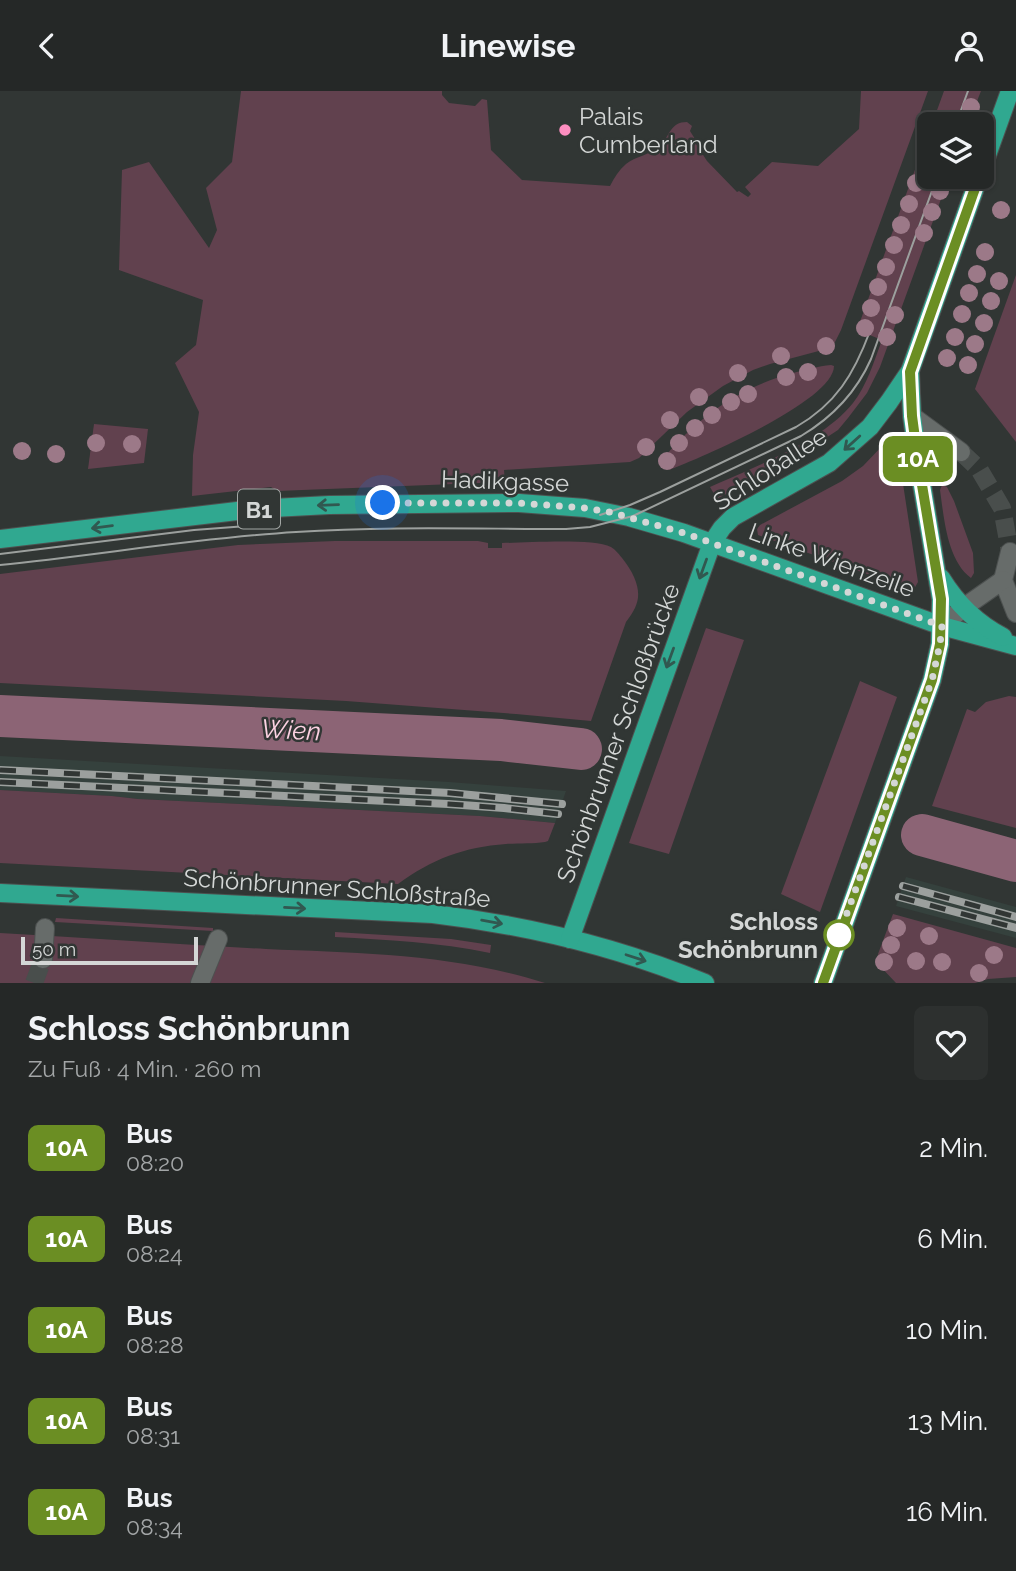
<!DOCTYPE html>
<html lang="de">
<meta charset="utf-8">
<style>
body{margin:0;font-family:Raleway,sans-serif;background:#2d302f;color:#f1f3f6;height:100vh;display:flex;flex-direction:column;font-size:26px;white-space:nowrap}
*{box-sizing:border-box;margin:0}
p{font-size:23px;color:#a3a6a7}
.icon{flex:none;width:38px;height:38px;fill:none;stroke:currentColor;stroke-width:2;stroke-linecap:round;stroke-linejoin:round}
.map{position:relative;height:892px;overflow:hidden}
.panel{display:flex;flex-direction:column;background:#252827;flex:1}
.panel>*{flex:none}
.badge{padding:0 14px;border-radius:10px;font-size:24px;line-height:46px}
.fabs{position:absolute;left:917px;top:21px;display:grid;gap:14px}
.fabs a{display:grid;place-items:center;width:77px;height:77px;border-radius:10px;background:#252827;box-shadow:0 2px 5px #0004,0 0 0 2px #424444;font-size:35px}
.scale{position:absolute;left:21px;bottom:18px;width:177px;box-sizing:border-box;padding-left:7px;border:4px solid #d4d7d6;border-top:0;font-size:19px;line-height:24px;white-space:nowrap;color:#d4d7d6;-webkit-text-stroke:5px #313634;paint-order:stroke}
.you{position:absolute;width:35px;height:35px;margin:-18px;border:5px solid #fff;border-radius:50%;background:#1a73e8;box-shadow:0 0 0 10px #1a73e833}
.map>.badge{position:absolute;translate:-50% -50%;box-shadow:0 0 0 4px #fff}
.round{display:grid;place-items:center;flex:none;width:74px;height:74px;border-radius:10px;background:#2d302f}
.headline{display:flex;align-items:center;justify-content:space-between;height:119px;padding:0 28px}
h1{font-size:33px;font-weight:700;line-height:52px}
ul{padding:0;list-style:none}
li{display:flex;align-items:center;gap:21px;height:91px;padding:0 28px}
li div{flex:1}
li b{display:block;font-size:26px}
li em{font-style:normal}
li .badge{min-width:77px;font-weight:700;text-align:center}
header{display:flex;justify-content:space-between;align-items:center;height:91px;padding:0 28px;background:#252827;font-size:32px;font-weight:700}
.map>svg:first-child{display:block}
.built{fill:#35413d}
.green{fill:#61414e}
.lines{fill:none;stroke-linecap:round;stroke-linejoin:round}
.river{stroke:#8c6475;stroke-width:42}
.minor-tunnel{stroke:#494e4c;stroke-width:18;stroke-dasharray:18 9;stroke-linecap:butt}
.minor-casing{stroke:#4d5150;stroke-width:20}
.major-casing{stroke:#4d5150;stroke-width:20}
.minor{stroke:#676c6a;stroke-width:18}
.major{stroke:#30a890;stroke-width:18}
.tram{stroke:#9ca09e;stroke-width:2}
.rail-casing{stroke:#9ca09e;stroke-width:8}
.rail{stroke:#313634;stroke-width:5;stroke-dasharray:16;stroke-linecap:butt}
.tree{fill:#9c7988}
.oneway{stroke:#315850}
.line-casing{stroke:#fff;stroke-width:16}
.line{stroke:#6b8e23;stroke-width:10}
.walk{stroke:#d4d7d6;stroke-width:7;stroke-dasharray:0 12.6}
.poi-dot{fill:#fd8ec0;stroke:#313634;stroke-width:2.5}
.stop-dot{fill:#fff;stroke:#6b8e23;stroke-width:3.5}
.labels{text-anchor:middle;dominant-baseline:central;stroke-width:5;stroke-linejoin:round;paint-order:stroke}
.shield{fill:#313634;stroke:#a3a7a5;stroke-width:2}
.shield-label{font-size:23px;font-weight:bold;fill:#d4d7d6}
.poi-label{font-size:24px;fill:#d4d7d6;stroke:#313634;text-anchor:start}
.street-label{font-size:24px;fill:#d4d7d6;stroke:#313634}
.stop-label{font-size:24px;font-weight:bold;fill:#d4d7d6;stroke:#313634;text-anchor:end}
.water-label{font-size:26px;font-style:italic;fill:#fcd2e2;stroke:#313634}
</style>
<header><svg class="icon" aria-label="back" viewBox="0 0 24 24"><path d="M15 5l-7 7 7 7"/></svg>Linewise<svg class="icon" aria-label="person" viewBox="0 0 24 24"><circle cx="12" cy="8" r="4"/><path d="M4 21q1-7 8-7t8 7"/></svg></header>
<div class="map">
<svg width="1016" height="892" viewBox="0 0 1016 892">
<rect width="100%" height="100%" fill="#313634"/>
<g class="built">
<polygon points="0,665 449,691 566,700 555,732 480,725 138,708 112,705 0,699"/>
<polygon points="906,786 1016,816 1016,847 896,815"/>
</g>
<g class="green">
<path d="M 241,0 L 442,0 L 442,4 L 449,12 L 475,15 L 482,8 L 487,9 L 491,59 L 522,89 L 610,95 C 614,87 619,79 626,73 C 636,65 650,64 660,55 C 670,45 670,31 687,31 L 692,35 L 690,40 L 695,48 L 694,50 L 707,70 L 737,101 L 739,100 L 748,106 L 751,103 L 745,96 L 772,71 L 818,75 L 859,38 L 861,0 L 928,0 L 841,239 L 835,251 L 830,257 L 770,273 L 753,279 L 723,295 L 687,321 L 639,367 L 630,371 L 504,379 L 505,391 L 277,400 L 271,396 L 192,405 L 193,364 L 199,321 L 175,272 L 196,254 L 203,209 L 119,179 L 122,79 L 149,71 L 209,157 L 217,139 L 206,97 L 232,71 Z"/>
<polygon points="944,0 981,0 968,33 932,33"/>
<path d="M 929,40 L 929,86 L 949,86 L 880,276 L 867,302 L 848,327 L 838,339 L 809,358 L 717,408 L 710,396 C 754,376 823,350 853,312 C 867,294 874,270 882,249 L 857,239 Z"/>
<polygon points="1016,184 1016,351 975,298"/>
<path d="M 831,274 L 834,275 C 834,310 700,367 669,379 L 660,371 C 697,327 737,297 793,282 C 806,279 818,275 831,274 Z"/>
<polygon points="94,333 148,338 144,372 88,378"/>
<polygon points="888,352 895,355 898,360 918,491 914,498 909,498 758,444 757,438 760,434 842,390 863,375 884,353"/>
<path d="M 942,394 L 947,396 L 954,410 L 973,462 L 974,482 L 971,487 C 947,469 944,427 940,399 Z"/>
<path d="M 335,450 L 478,450 L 488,452 L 488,457 L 502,457 L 502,452 C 525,452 593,447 611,456 C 618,460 631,478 634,486 C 642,505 638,515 626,531 L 591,630 L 516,623 L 346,610 L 0,592 L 0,483 L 238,454 Z"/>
<polygon points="706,537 744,549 669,763 629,752"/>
<polygon points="860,590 897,606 820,821 781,803"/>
<polygon points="1009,605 1016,606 1016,737 932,715 967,618 975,621 986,611"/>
<path d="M 0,699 L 112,705 L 138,708 L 480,725 L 555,732 L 548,750 L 545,751 C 533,753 519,752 506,753 C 464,756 432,768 398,793 L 0,772 Z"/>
<polygon points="893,823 1016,857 1016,886 988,888 975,892 896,892 879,874 878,863"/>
<polygon points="56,827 213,837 213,840 55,831"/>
<path d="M 335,841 L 451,848 L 491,854 L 490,862 C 438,851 387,849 335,846 Z"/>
<path d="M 0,842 C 89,847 177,853 266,858 C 359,862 455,863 545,892 L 0,892 Z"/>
</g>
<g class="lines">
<g class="river">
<polyline points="0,625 501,649 581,658"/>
<polyline points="922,744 1016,770"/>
</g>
<g class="minor-tunnel">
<polyline points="961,361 979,378 1002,417 1010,461"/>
<polyline points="34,892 43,868"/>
</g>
<g class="minor-casing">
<g id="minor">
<polyline points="912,325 961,361"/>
<polyline points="1010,461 1003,489 1016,522"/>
<polyline points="942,535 963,517 1003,489"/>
<polyline points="43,868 45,837"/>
<polyline points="200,892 218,848"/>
</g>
</g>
<g class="major-casing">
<g id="major">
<polyline points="982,78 1010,0"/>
<polyline points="0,448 254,418 329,414 519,412 585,417 629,426 684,442 942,535 1016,555"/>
<path d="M 941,487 C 957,513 976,532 1003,546"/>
<path d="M 0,802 L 433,823 C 526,834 618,856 705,892"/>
<polyline points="570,848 712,452 722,437 733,426 829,372 870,336 889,311 910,280 979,86"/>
<polyline points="823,892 932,589 940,553 941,508 918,370 912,325 910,280"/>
</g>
</g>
<use href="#minor" class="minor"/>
<use href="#major" class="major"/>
<g class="tram">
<polyline points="956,33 968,0"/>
<path d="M 600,424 L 630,414 L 660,401 L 796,336 C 836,313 854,283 870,240"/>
<polyline points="0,463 194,439 247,435"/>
<path d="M 0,474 C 99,464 197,447 296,441 C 386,435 476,438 566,438 L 590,436 L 633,425 L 801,345 C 833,326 856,302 871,268 L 937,86"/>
</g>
<g class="rail-casing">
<g id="rail">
<polyline points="0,679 450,702 562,713"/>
<polyline points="0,691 448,713 504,717 558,723"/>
<polyline points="903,795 1016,826"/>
<polyline points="899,806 1016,837"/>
</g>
</g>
<use href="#rail" class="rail"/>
</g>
<g class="tree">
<circle cx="971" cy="16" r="9"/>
<circle cx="916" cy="92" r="9"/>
<circle cx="940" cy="100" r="9"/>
<circle cx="909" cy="113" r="9"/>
<circle cx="1001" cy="119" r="9"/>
<circle cx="932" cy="121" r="9"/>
<circle cx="901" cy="134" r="9"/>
<circle cx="924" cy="142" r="9"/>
<circle cx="894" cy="154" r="9"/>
<circle cx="985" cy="161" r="9"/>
<circle cx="886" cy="176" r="9"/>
<circle cx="977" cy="183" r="9"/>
<circle cx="999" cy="190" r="9"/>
<circle cx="878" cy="196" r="9"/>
<circle cx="969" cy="202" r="9"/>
<circle cx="991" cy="210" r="9"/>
<circle cx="871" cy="217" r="9"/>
<circle cx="962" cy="223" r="9"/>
<circle cx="895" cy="224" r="9"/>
<circle cx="984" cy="232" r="9"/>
<circle cx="865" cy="237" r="9"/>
<circle cx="887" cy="246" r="9"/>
<circle cx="955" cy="246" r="9"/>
<circle cx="975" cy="253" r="9"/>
<circle cx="826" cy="255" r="9"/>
<circle cx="781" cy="265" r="9"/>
<circle cx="947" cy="267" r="9"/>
<circle cx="968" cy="274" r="9"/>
<circle cx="808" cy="281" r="9"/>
<circle cx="738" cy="282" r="9"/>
<circle cx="786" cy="286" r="9"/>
<circle cx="748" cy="303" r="9"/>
<circle cx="699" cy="306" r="9"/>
<circle cx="731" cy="311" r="9"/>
<circle cx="712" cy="324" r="9"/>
<circle cx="670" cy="329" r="9"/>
<circle cx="695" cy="337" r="9"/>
<circle cx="96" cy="352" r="9"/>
<circle cx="679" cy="352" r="9"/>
<circle cx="132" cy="353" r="9"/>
<circle cx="646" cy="356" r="9"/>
<circle cx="22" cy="360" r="9"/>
<circle cx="56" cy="363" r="9"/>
<circle cx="667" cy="370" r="9"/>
<circle cx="897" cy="837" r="9"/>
<circle cx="929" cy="845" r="9"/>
<circle cx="891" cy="854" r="9"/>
<circle cx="994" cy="864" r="9"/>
<circle cx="916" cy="870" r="9"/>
<circle cx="884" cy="871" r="9"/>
<circle cx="942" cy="871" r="9"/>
<circle cx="979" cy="882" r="9"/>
</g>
<defs><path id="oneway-shaft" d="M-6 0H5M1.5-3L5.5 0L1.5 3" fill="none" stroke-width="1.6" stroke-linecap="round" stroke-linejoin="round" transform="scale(1.75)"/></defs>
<g class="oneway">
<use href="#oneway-shaft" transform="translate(852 352) rotate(138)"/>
<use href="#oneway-shaft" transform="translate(328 414) rotate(178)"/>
<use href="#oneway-shaft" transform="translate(102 436) rotate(173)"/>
<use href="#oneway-shaft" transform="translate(703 478) rotate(110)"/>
<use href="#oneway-shaft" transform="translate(670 567) rotate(110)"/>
<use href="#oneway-shaft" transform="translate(68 805) rotate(3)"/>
<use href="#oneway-shaft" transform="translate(295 817) rotate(3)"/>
<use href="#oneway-shaft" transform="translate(492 831) rotate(10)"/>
<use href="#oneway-shaft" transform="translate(636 867) rotate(18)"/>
</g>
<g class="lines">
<g class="line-casing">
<polyline id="line" points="823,892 932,589 940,553 941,508 918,370 912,325 910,281 979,86"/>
</g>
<use href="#line" class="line"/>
<polyline class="walk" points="383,412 519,412 585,417 610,421 684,442 942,535 940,553 932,589 839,844"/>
</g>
<circle class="poi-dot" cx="565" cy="39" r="7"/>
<circle class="stop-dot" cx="839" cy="844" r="14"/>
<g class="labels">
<rect class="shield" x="238" y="398.5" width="42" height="39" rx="5"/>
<g class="shield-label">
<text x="259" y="418">B1</text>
</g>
<g class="poi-label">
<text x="579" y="25">Palais<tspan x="579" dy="28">Cumberland</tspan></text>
</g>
<g class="street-label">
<text transform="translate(770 378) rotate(-33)">Schloßallee</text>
<text transform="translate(505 390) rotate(2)">Hadikgasse</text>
<text transform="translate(832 469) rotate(20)">Linke Wienzeile</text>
<text transform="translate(618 642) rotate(-70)">Schönbrunner Schloßbrücke</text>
<text transform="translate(337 797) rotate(4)">Schönbrunner Schloßstraße</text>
</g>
<g class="stop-label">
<text x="818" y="830">Schloss<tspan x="818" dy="28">Schönbrunn</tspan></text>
</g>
<g class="water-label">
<text transform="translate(291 639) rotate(3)">Wien</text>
</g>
</g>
</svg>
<div class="fabs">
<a><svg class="icon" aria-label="layers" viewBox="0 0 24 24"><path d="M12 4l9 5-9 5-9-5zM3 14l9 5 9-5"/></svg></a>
</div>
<div class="scale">50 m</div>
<div class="you" style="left:383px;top:412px"></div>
<b class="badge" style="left:918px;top:368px;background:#6b8e23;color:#fff">10A</b>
</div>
<section class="panel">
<div class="headline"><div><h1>Schloss Schönbrunn</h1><p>Zu Fuß · 4 Min. · 260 m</p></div><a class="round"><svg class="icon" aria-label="heart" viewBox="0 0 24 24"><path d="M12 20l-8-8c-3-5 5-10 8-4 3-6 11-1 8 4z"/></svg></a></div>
<ul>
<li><span class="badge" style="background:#6b8e23;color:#fff">10A</span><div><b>Bus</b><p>08:20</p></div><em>2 Min.</em></li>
<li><span class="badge" style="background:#6b8e23;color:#fff">10A</span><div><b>Bus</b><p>08:24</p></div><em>6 Min.</em></li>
<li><span class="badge" style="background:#6b8e23;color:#fff">10A</span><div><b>Bus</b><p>08:28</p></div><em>10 Min.</em></li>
<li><span class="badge" style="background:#6b8e23;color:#fff">10A</span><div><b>Bus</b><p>08:31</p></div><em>13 Min.</em></li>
<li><span class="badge" style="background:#6b8e23;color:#fff">10A</span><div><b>Bus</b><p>08:34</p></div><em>16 Min.</em></li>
</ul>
</section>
